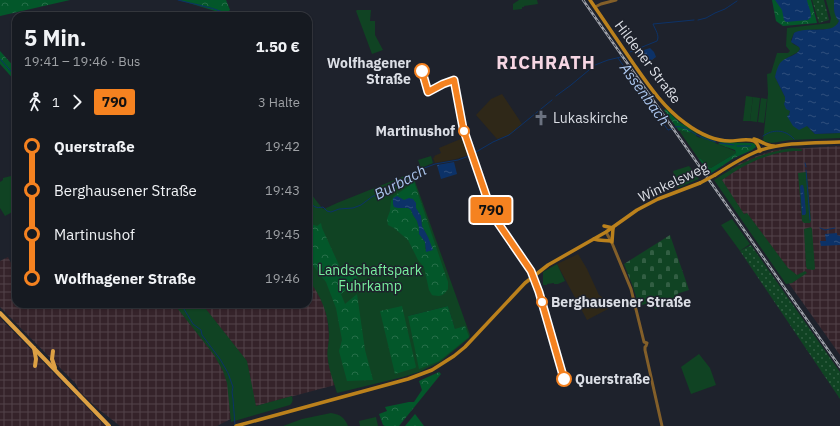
<!DOCTYPE html>
<html lang="de">
<meta charset="utf-8">
<style>
body{margin:0;font-family:"IBM Plex Sans",sans-serif;background:#1f232a;color:#f1f3f6;height:100vh;display:flex;flex-direction:column;font-size:15px;white-space:nowrap}
*{box-sizing:border-box;margin:0}
p{font-size:13px;color:#9ea1a5}
.icon{flex:none;width:22px;height:22px;fill:none;stroke:currentColor;stroke-width:2;stroke-linecap:round;stroke-linejoin:round}
.map{position:relative;flex:1;overflow:hidden}
.details{position:absolute;left:12px;top:12px;width:300px;height:296px;display:flex;flex-direction:column;background:#161a21;border-radius:12px;box-shadow:0 1px 3px #0004,0 0 0 1px #35383f}
.details>*{flex:none}
.badge{padding:0 8px;border-radius:3px;font-size:14px;line-height:26px}
.map>.badge{position:absolute;translate:-50% -50%;box-shadow:0 0 0 2px #fff}
.legs{display:flex;align-items:center;gap:6px;height:44px;padding:0 12px;font-size:13px}
.legs p{margin-inline-start:auto}
.summary{display:flex;align-items:center;justify-content:space-between;height:68px;padding:0 12px}
h1{font-size:22px;font-weight:700;line-height:30px}
ul{padding:0 12px;list-style:none}
li{display:flex;align-items:center;gap:14px;height:44px;font-size:15px}
li i{display:grid;place-items:center;width:6px;height:100%;margin:0 5px;background:currentColor}
li i::after{content:'';width:10px;height:10px;margin:-5px;border:3px solid;border-radius:50%;background:#161a21}
li p{margin-inline-start:auto}
li:first-child i{background:linear-gradient(#0000 50%,currentColor 0)}
li:last-child i{background:linear-gradient(currentColor 50%,#0000 0)}
.map>svg:first-child{display:block}
.industrial{fill:url(#industrial-grid)}
.education{fill:#2f2818}
.green{fill:#104323;fill-rule:evenodd}
.forest{fill:url(#forest-crowns);fill-rule:evenodd}
.cemetery{fill:url(#cemetery-stones)}
.garden{fill:url(#garden-dots)}
.water{fill:url(#water-ripples)}
.lines{fill:none;stroke-linecap:round;stroke-linejoin:round}
.stream{stroke:#0c3268;stroke-width:1}
.tertiary{stroke:#835f29;stroke-width:3}
.secondary{stroke:#bb811c;stroke-width:3.5}
.primary{stroke:#dca044;stroke-width:4}
.rail-casing{stroke:#9ea1a9;stroke-width:2.5}
.rail{stroke:#1e222c;stroke-width:1;stroke-dasharray:3;stroke-linecap:butt}
.secondary-bridge{stroke:#bb811c;stroke-width:3.5}
.line-1-casing{stroke:#fff;stroke-width:9}
.line-1{stroke:#f58220;stroke-width:6}
.stop-1-dot{fill:#fff;stroke:#f58220;stroke-width:2}
.labels{text-anchor:middle;dominant-baseline:central;stroke-width:3;stroke-linejoin:round;paint-order:stroke}
.street-label{font-size:14px;fill:#dbdee5;stroke:#1e222c}
.stop-label{font-size:14px;font-weight:bold;fill:#dbdee5;stroke:#1e222c;text-anchor:end}
.poi-label{font-size:14px;fill:#dbdee5;stroke:#1e222c;text-anchor:start}
.park-label{font-size:14px;fill:#78f19f;stroke:#1e222c}
.water-label{font-size:15px;font-style:italic;fill:#abc6ee;stroke:#1e222c}
.district-label{font-size:18px;font-weight:bold;letter-spacing:1px;fill:#f6d6e3;stroke:#1e222c}
</style>
<div class="map">
<svg width="840" height="426" viewBox="0 0 840 426">
<defs>
<pattern id="industrial-grid" width="8" height="8" patternUnits="userSpaceOnUse"><rect width="8" height="8" fill="#35232a"/><path d="M0 4h8M4 0v8" fill="none" stroke="#524249"/></pattern>
<pattern id="forest-crowns" width="20" height="18" patternUnits="userSpaceOnUse"><rect width="20" height="18" fill="#03572a"/><path d="M2 6a3 3 0 1 1 6 0M12 15a3 3 0 1 1 6 0" fill="none" stroke="#276f49"/></pattern>
<pattern id="cemetery-stones" width="16" height="16" patternUnits="userSpaceOnUse"><rect width="16" height="16" fill="#104323"/><path d="M2 7V4a2 2 0 0 1 4 0v3zM10 15v-3a2 2 0 0 1 4 0v3z" fill="#325e43"/></pattern>
<pattern id="garden-dots" width="8" height="8" patternUnits="userSpaceOnUse"><rect width="8" height="8" fill="#104323"/><path d="M2 2h.1M6 6h.1" fill="none" stroke="#325e43" stroke-width="1.8" stroke-linecap="round"/></pattern>
<pattern id="water-ripples" width="26" height="14" patternUnits="userSpaceOnUse"><rect width="26" height="14" fill="#0c3268"/><path d="M2 4q2-2 4 0t4 0M15 11q2-2 4 0t4 0" fill="none" stroke="#2f4f7d"/></pattern>
</defs>
<rect width="100%" height="100%" fill="#1e222c"/>
<g class="industrial">
<polygon points="840,146 840,355 716,181 737,165 751,158 775,150"/>
<polygon points="8,257 16,273 16,304 308,304 308,279 315,288 322,300 327,315 329,335 328,361 335,385 256,406 217,426 120,426 97,408 80,392 76,384 0,307 0,261"/>
<polygon points="0,318 81,401 105,426 0,426"/>
</g>
<g class="education">
<polygon points="502,94 522,124 509,135 497,139 476,115 491,99"/>
<polygon points="463,138 469,155 456,159 435,163 433,158 435,157 434,156 441,153 439,148"/>
<polygon points="578,254 587,269 599,295 602,297 608,309 587,320 557,264"/>
</g>
<g class="green">
<polygon points="519,0 537,0 538,4 524,6 524,7 522,7 522,9 513,10 513,4"/>
<path d="M 826,0 L 834,0 L 834,10 L 839,21 L 836,26 L 834,28 L 828,29 L 807,30 L 794,33 L 791,40 L 793,44 L 799,47 L 800,49 L 798,52 C 782,61 782,59 775,77 L 785,97 L 785,101 L 790,111 L 789,115 L 807,126 L 815,134 L 840,133 L 840,138 L 790,140 L 772,143 L 763,141 L 768,94 L 767,74 L 771,73 L 777,53 L 788,53 L 790,51 L 786,46 L 787,28 L 830,23 L 831,18 Z"/>
<polygon points="357,10 371,10 370,21 375,21 375,35 383,50 372,54 356,11"/>
<polygon points="746,96 753,97 750,121 743,121"/>
<polygon points="753,97 760,98 757,122 750,121"/>
<polygon points="761,98 767,99 764,123 758,122"/>
<polygon points="681,129 690,133 692,130 697,133 696,136 700,138 701,135 716,141 715,143 735,151 736,153 711,168 709,168 701,159 698,158 680,132"/>
<path d="M 792,148 L 801,149 L 802,151 C 772,150 746,163 722,180 L 744,214 L 747,213 L 788,268 L 797,275 L 805,271 L 807,273 L 792,283 L 786,284 L 714,180 C 741,163 760,153 792,148 Z"/>
<polygon points="431,156 433,163 421,168 418,160"/>
<polygon points="689,166 699,179 678,188 673,171"/>
<polygon points="806,172 807,173 811,221 810,223 804,223 802,221 798,173"/>
<path d="M 412,173 L 470,335 L 469,338 L 440,362 L 419,372 L 403,377 L 337,393 C 334,382 329,371 328,360 C 326,352 329,344 329,336 C 329,314 321,296 308,279 L 308,190 L 322,208 L 324,209 L 337,203 ZM 448,306 L 455,329 L 408,316 Z"/>
<polygon points="15,175 16,176 16,210 5,216 0,208 0,182 3,180 3,178"/>
<polygon points="732,219 750,244 740,251 721,225"/>
<polygon points="811,227 812,229 815,269 813,270 807,269 806,266 804,229"/>
<polygon points="557,264 565,281 558,284 554,284 554,283 547,284 547,285 543,285 543,272"/>
<polygon points="678,293 680,302 655,309 653,301"/>
<path d="M 174,304 L 202,304 L 247,361 L 256,406 L 292,396 C 293,400 293,402 290,405 L 231,422 L 227,383 L 223,371 L 214,355 Z"/>
<polygon points="699,354 710,368 716,385 691,394 681,367"/>
<path d="M 331,413 C 341,415 344,417 348,426 L 283,426 L 302,419 Z"/>
<polygon points="376,417 378,426 360,426 359,421"/>
</g>
<g class="forest">
<polygon points="0,0 70,0 0,16"/>
<polygon points="179,0 226,0 230,10 225,14"/>
<polygon points="772,0 811,0 817,23 783,26 776,21"/>
<polygon points="0,51 16,69 16,82 0,64"/>
<polygon points="666,109 679,122 692,130 690,133 681,130 679,131 664,110"/>
<polygon points="721,142 752,143 755,144 756,147 752,150 734,158 710,174 698,158 701,159 709,168 711,168 736,153 735,150 718,144"/>
<path d="M 413,179 L 448,282 L 448,289 C 443,296 441,297 432,295 L 429,290 L 424,267 L 418,260 L 408,240 L 394,228 L 388,225 L 387,219 L 390,211 L 391,201 L 394,196 L 409,186 ZM 397,196 L 416,208 L 421,216 L 422,226 L 428,237 L 432,250 L 425,249 L 425,242 L 419,234 L 419,228 L 417,221 L 413,215 L 411,210 L 409,208 L 398,208 L 394,206 L 393,204 Z"/>
<polygon points="308,223 317,226 321,223 322,228 344,276 356,275 358,280 341,294 345,304 357,294 365,350 373,380 347,381 339,351 342,340 336,308 326,282 308,259"/>
<polygon points="402,306 416,367 415,368 395,374 380,311"/>
<polygon points="448,306 455,329 465,326 469,337 439,361 419,369 408,316"/>
<polygon points="439,372 441,374 399,426 385,426 383,425 379,414 387,411 385,407 409,402 414,402 422,390 419,381"/>
<polygon points="415,414 424,426 405,426"/>
</g>
<polygon class="cemetery" points="670,235 689,290 639,306 633,287 624,264"/>
<g class="garden">
<polygon points="812,0 824,0 829,20 819,23"/>
<polygon points="751,245 840,372 840,399 740,251"/>
</g>
<g class="water">
<path d="M 775,0 L 807,0 C 808,6 811,10 811,17 L 808,20 L 786,22 L 784,20 L 782,10 Z"/>
<path d="M 834,0 L 840,0 L 840,133 L 815,134 L 807,126 L 799,130 L 793,126 L 787,116 L 789,115 L 790,111 L 786,109 L 784,104 L 785,101 L 785,97 L 775,77 C 776,72 778,65 781,62 C 787,56 797,56 800,49 L 799,47 L 791,42 L 794,33 C 806,25 833,36 839,21 C 833,15 834,8 834,0 Z"/>
<polygon points="650,48 654,52 656,57 647,63 645,63 638,54 638,52"/>
<polygon points="454,162 457,174 441,179 437,165"/>
<polygon points="801,185 803,185 804,189 806,213 805,215 802,215 802,214 800,187"/>
<polygon points="397,196 404,200 409,198 413,199 416,203 416,208 421,216 422,226 428,237 433,250 426,252 425,242 419,234 419,228 417,221 413,215 411,210 408,208 398,208 394,207 393,204 393,198"/>
<polygon points="837,233 837,235 840,236 840,245 821,246 820,241 826,241 825,234"/>
</g>
<g class="lines">
<g class="stream">
<polyline points="178,0 211,8 235,16"/>
<polyline points="698,20 706,18 715,13 725,9 737,1"/>
<path d="M 630,52 L 657,41 C 660,36 655,29 653,24 L 694,20"/>
<polyline points="618,58 668,130 672,129"/>
<polyline points="0,59 16,77"/>
<polyline points="556,96 571,85 595,65 608,60 621,57"/>
<path d="M 675,127 C 683,125 690,131 697,135 C 703,138 709,140 716,142"/>
<path d="M 763,136 C 773,129 785,129 794,139"/>
<polyline points="720,143 734,145"/>
<polyline points="737,146 750,146 751,145"/>
<polyline points="805,163 806,167"/>
<polyline points="806,170 810,220"/>
<path d="M 308,201 C 313,206 316,209 323,207 L 327,211 L 331,212 L 339,209 L 353,208 L 361,205 L 373,196 C 384,197 391,183 403,184 L 408,180 L 411,173 L 435,164 L 458,160 L 469,156 L 493,142 L 509,135 L 552,100"/>
<polyline points="820,228 825,230 835,228"/>
<polyline points="181,304 193,324 201,330 202,335 220,359 228,373 233,387 232,392 233,399 235,425"/>
</g>
<g class="tertiary">
<polyline points="595,7 601,4 616,0"/>
<polyline points="606,232 612,243 631,289 644,342 647,343 646,346 645,347 645,350 662,426"/>
</g>
<g class="secondary">
<path d="M 590,0 C 605,22 620,44 635,66 C 649,86 664,108 685,123 C 697,132 714,141 730,141 C 737,141 747,138 754,141 C 758,143 759,147 760,151"/>
<path d="M 754,139 C 762,141 765,146 774,146"/>
<path d="M 715,175 C 729,166 743,157 758,151 C 784,142 813,143 840,142"/>
<polyline points="604,226 613,228"/>
<path d="M 594,239 C 600,241 605,240 611,241"/>
<polyline points="612,242 613,228"/>
<polyline points="236,426 408,379 432,370 454,356 465,347 525,283 548,265 606,232 637,210 658,199 700,183"/>
</g>
<g class="primary">
<polyline points="0,313 109,426"/>
<polyline points="34,348 36,359 35,366"/>
<polyline points="53,351 52,359 55,368"/>
</g>
<g class="rail-casing">
<polyline id="rail" points="583,0 840,367"/>
</g>
<use href="#rail" class="rail"/>
<polyline class="secondary-bridge" points="700,183 715,175"/>
</g>
<g class="lines">
<g class="line-1-casing">
<polyline id="line-1" points="422,71 428,92 443,84 454,80 463,128 490,207 496,220 531,271 539,292 564,379"/>
</g>
<use href="#line-1" class="line-1"/>
</g>
<defs>
<g id="church-bare" transform="scale(1.2)"><path d="M-1.2-6h2.4v3.5h3.3v2.4h-3.3V6h-2.4V-.1h-3.3v-2.4h3.3Z" fill="#6b7280" stroke="#1e222c" stroke-width="2.5" paint-order="stroke"/></g>
</defs>
<g fill-rule="evenodd">
<use href="#church-bare" x="541" y="118"/>
</g>
<g class="stop-1-dot">
<circle cx="422" cy="71" r="7"/>
<circle cx="464" cy="131" r="5"/>
<circle cx="542" cy="302" r="5"/>
<circle cx="564" cy="379" r="7"/>
</g>
<g class="labels">
<g class="street-label">
<text transform="translate(648 62) rotate(53)">Hildener Straße</text>
<text transform="translate(673 182) rotate(-25)">Winkelsweg</text>
</g>
<g class="stop-label">
<text x="411" y="63">Wolfhagener<tspan x="411" dy="16">Straße</tspan></text>
<text x="455" y="131">Martinushof</text>
<text x="551" y="302" text-anchor="start">Berghausener Straße</text>
<text x="575" y="379" text-anchor="start">Querstraße</text>
</g>
<g class="poi-label">
<text x="553" y="118">Lukaskirche</text>
</g>
<g class="park-label">
<text x="370" y="270">Landschaftspark<tspan x="370" dy="16">Fuhrkamp</tspan></text>
</g>
<g class="water-label">
<text transform="translate(645 94) rotate(54)">Assenbach</text>
<text transform="translate(400 182) rotate(-28)">Burbach</text>
</g>
<g class="district-label">
<text x="546" y="62">RICHRATH</text>
</g>
</g>
</svg>
<b class="badge" style="left:491px;top:210px;background:#f58220;color:#111">790</b>
<section class="details">
<div class="summary"><div><h1>5 Min.</h1><p>19:41 – 19:46 · Bus</p></div><b>1.50 €</b></div>
<div class="legs"><svg class="icon" aria-label="walk" viewBox="0 0 24 24"><circle cx="13" cy="4" r="2"/><path d="M13 8l-2 6 4 7M11 14l-3 7M7 12l3-4h3l4 4"/></svg>1<svg class="icon" aria-label="forward" viewBox="0 0 24 24"><path d="M9 5l7 7-7 7"/></svg><b class="badge" style="background:#f58220;color:#111">790</b><p>3 Halte</p></div>
<ul>
<li><i style="color:#f58220"></i><b>Querstraße</b><p>19:42</p></li>
<li><i style="color:#f58220"></i><span>Berghausener Straße</span><p>19:43</p></li>
<li><i style="color:#f58220"></i><span>Martinushof</span><p>19:45</p></li>
<li><i style="color:#f58220"></i><b>Wolfhagener Straße</b><p>19:46</p></li>
</ul>
</section>
</div>
